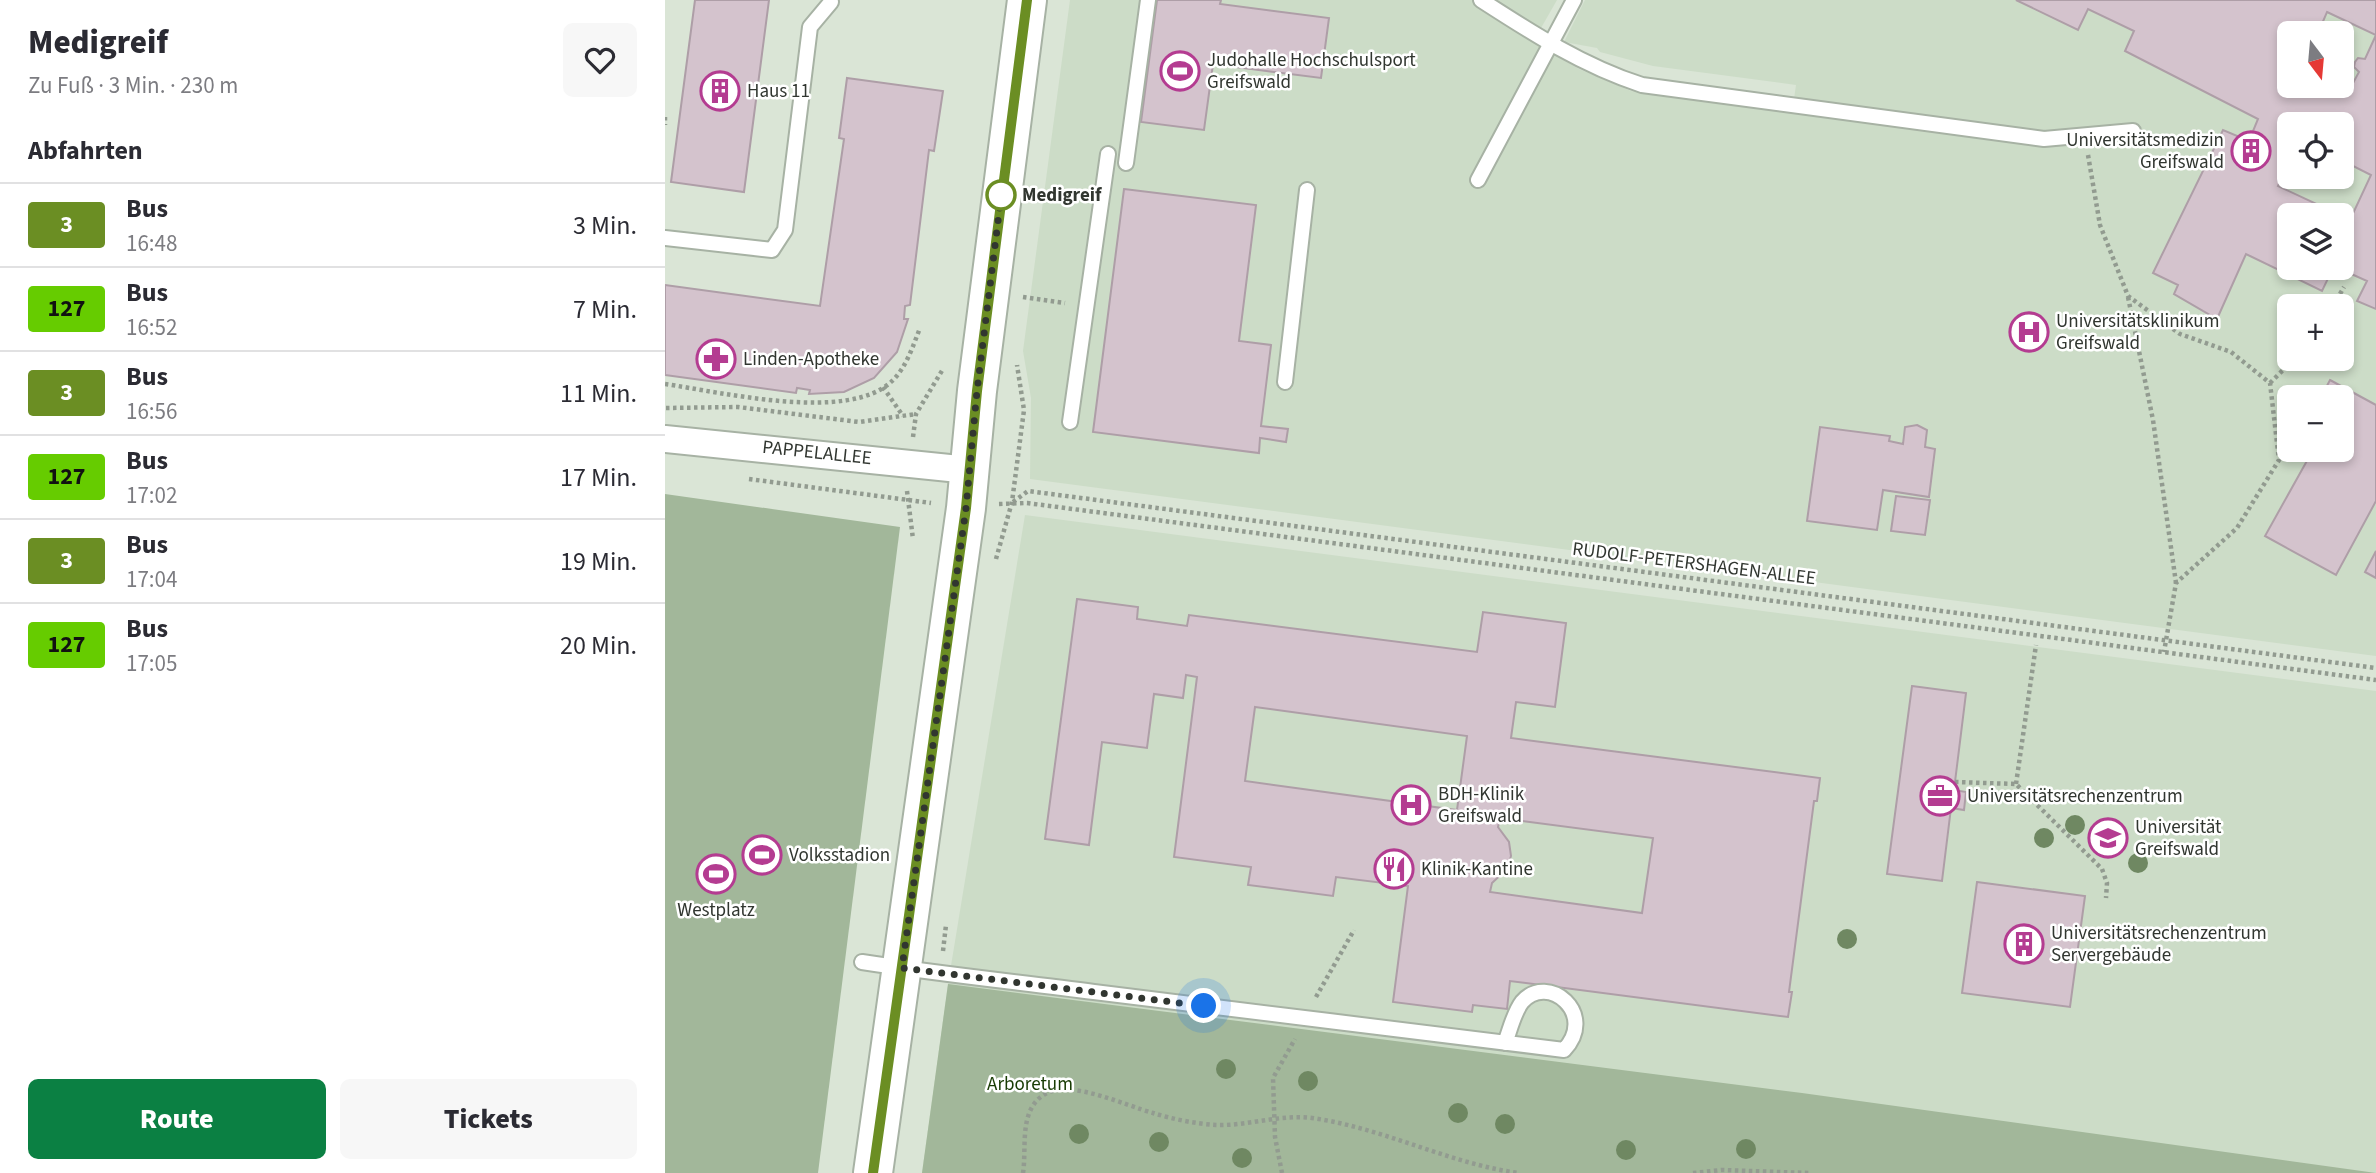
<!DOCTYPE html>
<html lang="de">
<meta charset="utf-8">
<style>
body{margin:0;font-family:"Source Sans 3",sans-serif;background:#f7f7f7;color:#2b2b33;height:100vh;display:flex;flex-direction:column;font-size:26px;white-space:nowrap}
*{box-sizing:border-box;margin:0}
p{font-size:23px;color:#7c7c81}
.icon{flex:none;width:38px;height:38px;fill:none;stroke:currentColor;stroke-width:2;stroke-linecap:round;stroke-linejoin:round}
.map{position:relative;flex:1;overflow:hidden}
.details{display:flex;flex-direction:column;background:#fff;width:665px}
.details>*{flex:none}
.badge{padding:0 14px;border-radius:5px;font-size:24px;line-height:46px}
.needle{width:46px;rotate:164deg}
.fabs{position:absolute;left:1612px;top:21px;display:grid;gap:14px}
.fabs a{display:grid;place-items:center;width:77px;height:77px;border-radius:10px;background:#fff;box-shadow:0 4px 10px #0003;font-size:35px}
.you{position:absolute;width:35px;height:35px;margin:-18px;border:5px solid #fff;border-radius:50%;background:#1a73e8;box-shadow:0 0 0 10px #1a73e833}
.map>.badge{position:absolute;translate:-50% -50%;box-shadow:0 0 0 4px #fff}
h2{padding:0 28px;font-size:26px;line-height:63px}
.round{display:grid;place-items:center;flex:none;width:74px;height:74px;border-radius:10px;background:#f7f7f7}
.head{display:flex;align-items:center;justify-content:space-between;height:119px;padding:0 28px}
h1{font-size:33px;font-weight:800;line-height:52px}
.cta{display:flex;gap:14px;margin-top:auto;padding:14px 28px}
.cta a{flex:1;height:80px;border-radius:10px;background:#0b8043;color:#fff;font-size:28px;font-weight:800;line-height:80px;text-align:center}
.cta a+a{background:#f7f7f7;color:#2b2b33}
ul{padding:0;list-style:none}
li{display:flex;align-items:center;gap:21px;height:84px;padding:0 28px;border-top:2px solid #e1e1e2}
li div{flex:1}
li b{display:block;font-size:26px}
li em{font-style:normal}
li .badge{min-width:77px;font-weight:700;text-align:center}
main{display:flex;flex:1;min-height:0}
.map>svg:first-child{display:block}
.built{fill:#ccdcc7;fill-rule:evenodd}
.green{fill:#a2b79a}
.building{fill:#d4c3cd;stroke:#ae9ea7;stroke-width:2;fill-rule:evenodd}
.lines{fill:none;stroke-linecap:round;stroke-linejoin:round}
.lane-casing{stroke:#a7b2a4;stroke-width:18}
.street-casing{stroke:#a7b2a4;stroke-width:30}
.secondary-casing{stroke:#a7b2a4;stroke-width:42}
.path{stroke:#929b90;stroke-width:4.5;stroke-dasharray:3.5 3.5;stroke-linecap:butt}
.lane{stroke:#fff;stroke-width:14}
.street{stroke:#fff;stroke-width:26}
.secondary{stroke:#fff;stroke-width:38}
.tree{fill:#6f8862}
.line-casing{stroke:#fff;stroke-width:16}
.line{stroke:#6b8e23;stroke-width:10}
.walk{stroke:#313630;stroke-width:7;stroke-dasharray:0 12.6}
.stop-dot{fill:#fff;stroke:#6b8e23;stroke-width:3.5}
.labels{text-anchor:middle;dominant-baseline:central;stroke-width:5;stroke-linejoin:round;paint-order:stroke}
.poi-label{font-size:19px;fill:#313630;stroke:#fff;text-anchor:start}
.stop-label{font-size:19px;font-weight:bold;fill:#313630;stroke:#fff;text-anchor:start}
.street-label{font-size:19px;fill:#313630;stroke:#fff}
.park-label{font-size:19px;fill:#183b03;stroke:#fff}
</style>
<main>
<section class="details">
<div class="head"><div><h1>Medigreif</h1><p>Zu Fuß · 3 Min. · 230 m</p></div><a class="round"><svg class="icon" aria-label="heart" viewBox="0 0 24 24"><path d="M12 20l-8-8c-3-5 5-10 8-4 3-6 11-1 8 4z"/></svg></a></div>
<h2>Abfahrten</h2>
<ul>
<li><span class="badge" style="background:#6b8e23;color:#fff">3</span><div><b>Bus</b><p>16:48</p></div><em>3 Min.</em></li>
<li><span class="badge" style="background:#6c0;color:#111">127</span><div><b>Bus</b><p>16:52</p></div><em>7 Min.</em></li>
<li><span class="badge" style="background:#6b8e23;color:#fff">3</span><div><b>Bus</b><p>16:56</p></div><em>11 Min.</em></li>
<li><span class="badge" style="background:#6c0;color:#111">127</span><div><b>Bus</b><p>17:02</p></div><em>17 Min.</em></li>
<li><span class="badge" style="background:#6b8e23;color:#fff">3</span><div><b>Bus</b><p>17:04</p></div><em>19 Min.</em></li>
<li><span class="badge" style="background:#6c0;color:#111">127</span><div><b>Bus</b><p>17:05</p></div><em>20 Min.</em></li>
</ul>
<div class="cta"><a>Route</a><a>Tickets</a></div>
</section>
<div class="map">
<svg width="1711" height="1173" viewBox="0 0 1711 1173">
<rect width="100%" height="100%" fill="#dae5d6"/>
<g class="built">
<path d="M 405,0 L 892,0 L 868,42 L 914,69 L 966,91 L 1127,113 L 1131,85 L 988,66 L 935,52 L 932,48 L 899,42 L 920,0 L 1711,0 L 1711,656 L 365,479 L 366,398 L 358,351 ZM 1624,33 L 1676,33 L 1676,86 L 1624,86 ZM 1624,124 L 1676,124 L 1676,177 L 1624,177 ZM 1624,215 L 1676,215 L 1676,268 L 1624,268 ZM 1624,306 L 1676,306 L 1676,359 L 1624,359 ZM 1624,397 L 1676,397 L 1676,450 L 1624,450 Z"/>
<polygon points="360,515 1711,691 1711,1173 257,1173 283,984"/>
</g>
<g class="green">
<polygon points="0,494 235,527 153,1173 0,1173"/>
<polygon points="283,984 1137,1093 1711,1173 257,1173"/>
</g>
<g class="building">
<polygon points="30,0 104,0 79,192 6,182"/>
<polygon points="492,0 556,0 555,4 664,18 656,78 548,64 539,130 476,122"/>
<path d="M 1351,0 L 1711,0 L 1711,309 L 1692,301 L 1702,281 L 1673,268 L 1676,268 L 1676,216 L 1685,220 L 1706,175 L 1676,160 L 1676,124 L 1624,124 L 1624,163 L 1613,186 L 1675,215 L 1624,215 L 1624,268 L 1668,268 L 1657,291 L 1581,254 L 1552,319 L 1509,294 L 1513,285 L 1488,273 L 1558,130 L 1584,141 L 1593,119 L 1460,51 L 1469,31 L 1423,9 L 1413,30 ZM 1662,12 L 1711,35 L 1700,59 L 1693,58 L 1690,62 L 1689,67 L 1694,72 L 1687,85 L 1676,80 L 1676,86 L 1624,86 L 1624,33 L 1653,33 Z"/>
<polygon points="182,78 278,91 269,151 264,150 245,305 240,306 239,319 243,319 232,352 209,378 179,392 144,394 145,390 132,388 131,393 0,375 0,285 155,306 179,139 174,138"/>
<polygon points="459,189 591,205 574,341 606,345 596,426 623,429 621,442 595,438 594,453 428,432"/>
<polygon points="1665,380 1711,405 1711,501 1671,575 1600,536 1648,450 1676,450 1676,397 1656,397"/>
<polygon points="1252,425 1262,430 1260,447 1270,449 1264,497 1218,490 1212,530 1142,521 1155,427 1225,436 1224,441 1238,444 1240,427"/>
<polygon points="1231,496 1265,500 1260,535 1226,531"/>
<polygon points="1711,551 1711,578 1700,572"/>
<path d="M 412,599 L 473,607 L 472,619 L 522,626 L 524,615 L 812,652 L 818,612 L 901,623 L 890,707 L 851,702 L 846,738 L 1155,778 L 1152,801 L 1149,801 L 1124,992 L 1127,992 L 1123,1017 L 845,981 L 842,1009 L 808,1005 L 807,1012 L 728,1002 L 743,886 L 671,877 L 668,896 L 583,885 L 586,867 L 509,857 L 532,677 L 521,675 L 518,698 L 489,694 L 482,748 L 437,742 L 424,845 L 380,839 ZM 590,707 L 802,736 L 792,810 L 580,781 ZM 835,818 L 988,838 L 977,913 L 825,892 L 827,883 L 842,869 L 846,856 L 844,842 L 833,827 Z"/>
<polygon points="1247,686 1301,693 1289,790 1301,792 1299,810 1286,808 1277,881 1222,874"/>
<polygon points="1312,882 1420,896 1405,1007 1297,993"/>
</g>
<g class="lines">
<g class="lane-casing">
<g id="lane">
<path d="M 816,0 C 867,33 918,66 977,85 L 1379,139 L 1468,131"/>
<polyline points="461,163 483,0"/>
<polyline points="813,180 909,0"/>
<polyline points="0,238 107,250 120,230 145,27 166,2"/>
<polyline points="620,382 642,190"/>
<polyline points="405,422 443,154"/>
<path d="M 197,962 C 274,974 352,982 429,992 C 586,1011 742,1031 899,1050 C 933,1014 883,972 857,1002 C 849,1012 845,1030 840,1043"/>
</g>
</g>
<g class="street-casing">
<polyline id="street" points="0,439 304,470"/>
</g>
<g class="secondary-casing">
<polyline id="secondary" points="208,1173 301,508 312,391 362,0"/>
</g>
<g class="path">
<polyline points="0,117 0,125"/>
<polyline points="1423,155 1435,225 1463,296 1515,334 1566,352 1605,383 1614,460 1572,528 1511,583 1499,652"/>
<polyline points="358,297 400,303"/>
<polyline points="1463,297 1488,420 1511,583"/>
<polyline points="1668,306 1679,287"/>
<polyline points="1605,383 1629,359"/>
<path d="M 0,384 C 56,392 184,423 227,381 C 241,368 248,346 255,328"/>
<polyline points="218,387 238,416"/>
<polyline points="1,408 73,407 194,422 251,414"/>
<polyline points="248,437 251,414 278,369"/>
<polyline points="84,479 266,503"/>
<polyline points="242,491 248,539"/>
<polyline points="348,502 363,491 1711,668"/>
<polyline points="334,504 362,503 1711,680"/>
<polyline points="331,559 347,502 359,410 352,365"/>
<polyline points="1290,782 1351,784 1437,869 1442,883 1441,898"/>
<polyline points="1351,784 1371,645"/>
<polyline points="278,951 281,925"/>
<polyline points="651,997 689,930"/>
<path d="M 358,1173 C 362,1148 353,1110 380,1094 C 405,1079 462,1106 488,1113 C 507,1119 532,1124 551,1125 C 583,1126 615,1114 647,1118 C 718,1128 783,1163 853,1173"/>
<polyline points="617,1173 610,1137 608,1078 630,1039"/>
<polyline points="1028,1173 1056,1170 1144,1173"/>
</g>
<use href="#lane" class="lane"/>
<use href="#street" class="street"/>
<use href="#secondary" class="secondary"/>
</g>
<g class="tree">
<circle cx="1410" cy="825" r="10"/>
<circle cx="1439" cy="834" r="10"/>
<circle cx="1379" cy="838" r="10"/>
<circle cx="1473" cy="863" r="10"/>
<circle cx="1182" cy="939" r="10"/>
<circle cx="561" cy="1069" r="10"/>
<circle cx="643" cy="1081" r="10"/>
<circle cx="793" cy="1113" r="10"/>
<circle cx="840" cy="1124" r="10"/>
<circle cx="414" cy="1134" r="10"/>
<circle cx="494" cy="1142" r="10"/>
<circle cx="1081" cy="1149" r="10"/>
<circle cx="961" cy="1150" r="10"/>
<circle cx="577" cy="1158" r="10"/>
</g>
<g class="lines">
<g class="line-casing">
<polyline id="line" points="208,1173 301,508 312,391 362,0"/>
</g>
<use href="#line" class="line"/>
<polyline class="walk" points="336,195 337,189 312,391 301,508 237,968 539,1006"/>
</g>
<defs>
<g id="stadium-ring" transform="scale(2.0125)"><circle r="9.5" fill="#fff" stroke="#b43c91" stroke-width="1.5"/><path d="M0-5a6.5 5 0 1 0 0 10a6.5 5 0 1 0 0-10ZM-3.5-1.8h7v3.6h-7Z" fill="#b43c91"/></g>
<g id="building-ring" transform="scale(2.0125)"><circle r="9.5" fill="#fff" stroke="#b43c91" stroke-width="1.5"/><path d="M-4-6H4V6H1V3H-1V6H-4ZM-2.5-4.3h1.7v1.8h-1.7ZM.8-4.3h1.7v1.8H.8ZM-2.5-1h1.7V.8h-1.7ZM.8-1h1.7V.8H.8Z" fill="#b43c91"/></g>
<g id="hospital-ring" transform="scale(2.0125)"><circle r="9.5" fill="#fff" stroke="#b43c91" stroke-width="1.5"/><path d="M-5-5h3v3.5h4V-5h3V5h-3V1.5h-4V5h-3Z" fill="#b43c91"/></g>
<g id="pharmacy-ring" transform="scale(2.0125)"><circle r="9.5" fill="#fff" stroke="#b43c91" stroke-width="1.5"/><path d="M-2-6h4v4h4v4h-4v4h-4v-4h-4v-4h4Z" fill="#b43c91"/></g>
<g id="office-ring" transform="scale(2.0125)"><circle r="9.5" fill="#fff" stroke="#b43c91" stroke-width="1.5"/><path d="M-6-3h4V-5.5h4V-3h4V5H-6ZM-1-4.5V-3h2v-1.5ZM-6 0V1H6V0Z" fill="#b43c91"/></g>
<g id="university-ring" transform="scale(2.0125)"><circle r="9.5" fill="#fff" stroke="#b43c91" stroke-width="1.5"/><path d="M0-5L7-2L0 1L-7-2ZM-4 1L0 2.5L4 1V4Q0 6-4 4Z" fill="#b43c91"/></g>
<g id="restaurant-ring" transform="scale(2.0125)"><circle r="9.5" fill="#fff" stroke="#b43c91" stroke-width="1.5"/><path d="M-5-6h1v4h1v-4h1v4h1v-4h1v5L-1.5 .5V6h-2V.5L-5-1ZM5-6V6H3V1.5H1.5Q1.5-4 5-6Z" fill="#b43c91"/></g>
</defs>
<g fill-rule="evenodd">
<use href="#stadium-ring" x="515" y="71"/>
<use href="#building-ring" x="55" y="91"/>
<use href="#building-ring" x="1586" y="151"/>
<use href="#hospital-ring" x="1364" y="332"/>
<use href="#pharmacy-ring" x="51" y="359"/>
<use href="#office-ring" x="1275" y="796"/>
<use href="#hospital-ring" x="746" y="805"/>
<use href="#university-ring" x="1443" y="838"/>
<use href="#stadium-ring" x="97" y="855"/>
<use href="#restaurant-ring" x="729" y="869"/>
<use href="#stadium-ring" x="51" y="874"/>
<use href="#building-ring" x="1359" y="944"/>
</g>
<circle class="stop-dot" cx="336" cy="195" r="14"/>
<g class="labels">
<g class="poi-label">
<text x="542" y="60">Judohalle Hochschulsport<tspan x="542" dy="22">Greifswald</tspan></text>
<text x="82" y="91">Haus 11</text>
<text x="1559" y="140" text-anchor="end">Universitätsmedizin<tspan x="1559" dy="22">Greifswald</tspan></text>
<text x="1391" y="321">Universitätsklinikum<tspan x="1391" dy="22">Greifswald</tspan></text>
<text x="78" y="359">Linden-Apotheke</text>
<text x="773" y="794">BDH-Klinik<tspan x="773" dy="22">Greifswald</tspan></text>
<text x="1302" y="796">Universitätsrechenzentrum</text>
<text x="1470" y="827">Universität<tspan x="1470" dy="22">Greifswald</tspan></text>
<text x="124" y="855">Volksstadion</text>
<text x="756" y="869">Klinik-Kantine</text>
<text x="51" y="910" text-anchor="middle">Westplatz</text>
<text x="1386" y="933">Universitätsrechenzentrum<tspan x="1386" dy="22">Servergebäude</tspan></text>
</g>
<g class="stop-label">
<text x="357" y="195">Medigreif</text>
</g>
<g class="street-label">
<text transform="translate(152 453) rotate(6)">PAPPELALLEE</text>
<text transform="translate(1029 564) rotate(7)">RUDOLF-PETERSHAGEN-ALLEE</text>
</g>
<g class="park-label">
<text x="365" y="1084">Arboretum</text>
</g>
</g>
</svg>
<div class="fabs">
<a><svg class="needle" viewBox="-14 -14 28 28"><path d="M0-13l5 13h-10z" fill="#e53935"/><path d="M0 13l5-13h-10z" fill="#7c7c81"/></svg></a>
<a><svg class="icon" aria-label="locate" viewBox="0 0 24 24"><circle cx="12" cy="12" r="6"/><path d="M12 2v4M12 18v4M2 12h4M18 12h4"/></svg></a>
<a><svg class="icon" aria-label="layers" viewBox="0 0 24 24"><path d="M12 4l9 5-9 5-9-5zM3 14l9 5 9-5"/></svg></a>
<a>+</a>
<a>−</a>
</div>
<div class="you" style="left:539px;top:1006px"></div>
</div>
</main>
